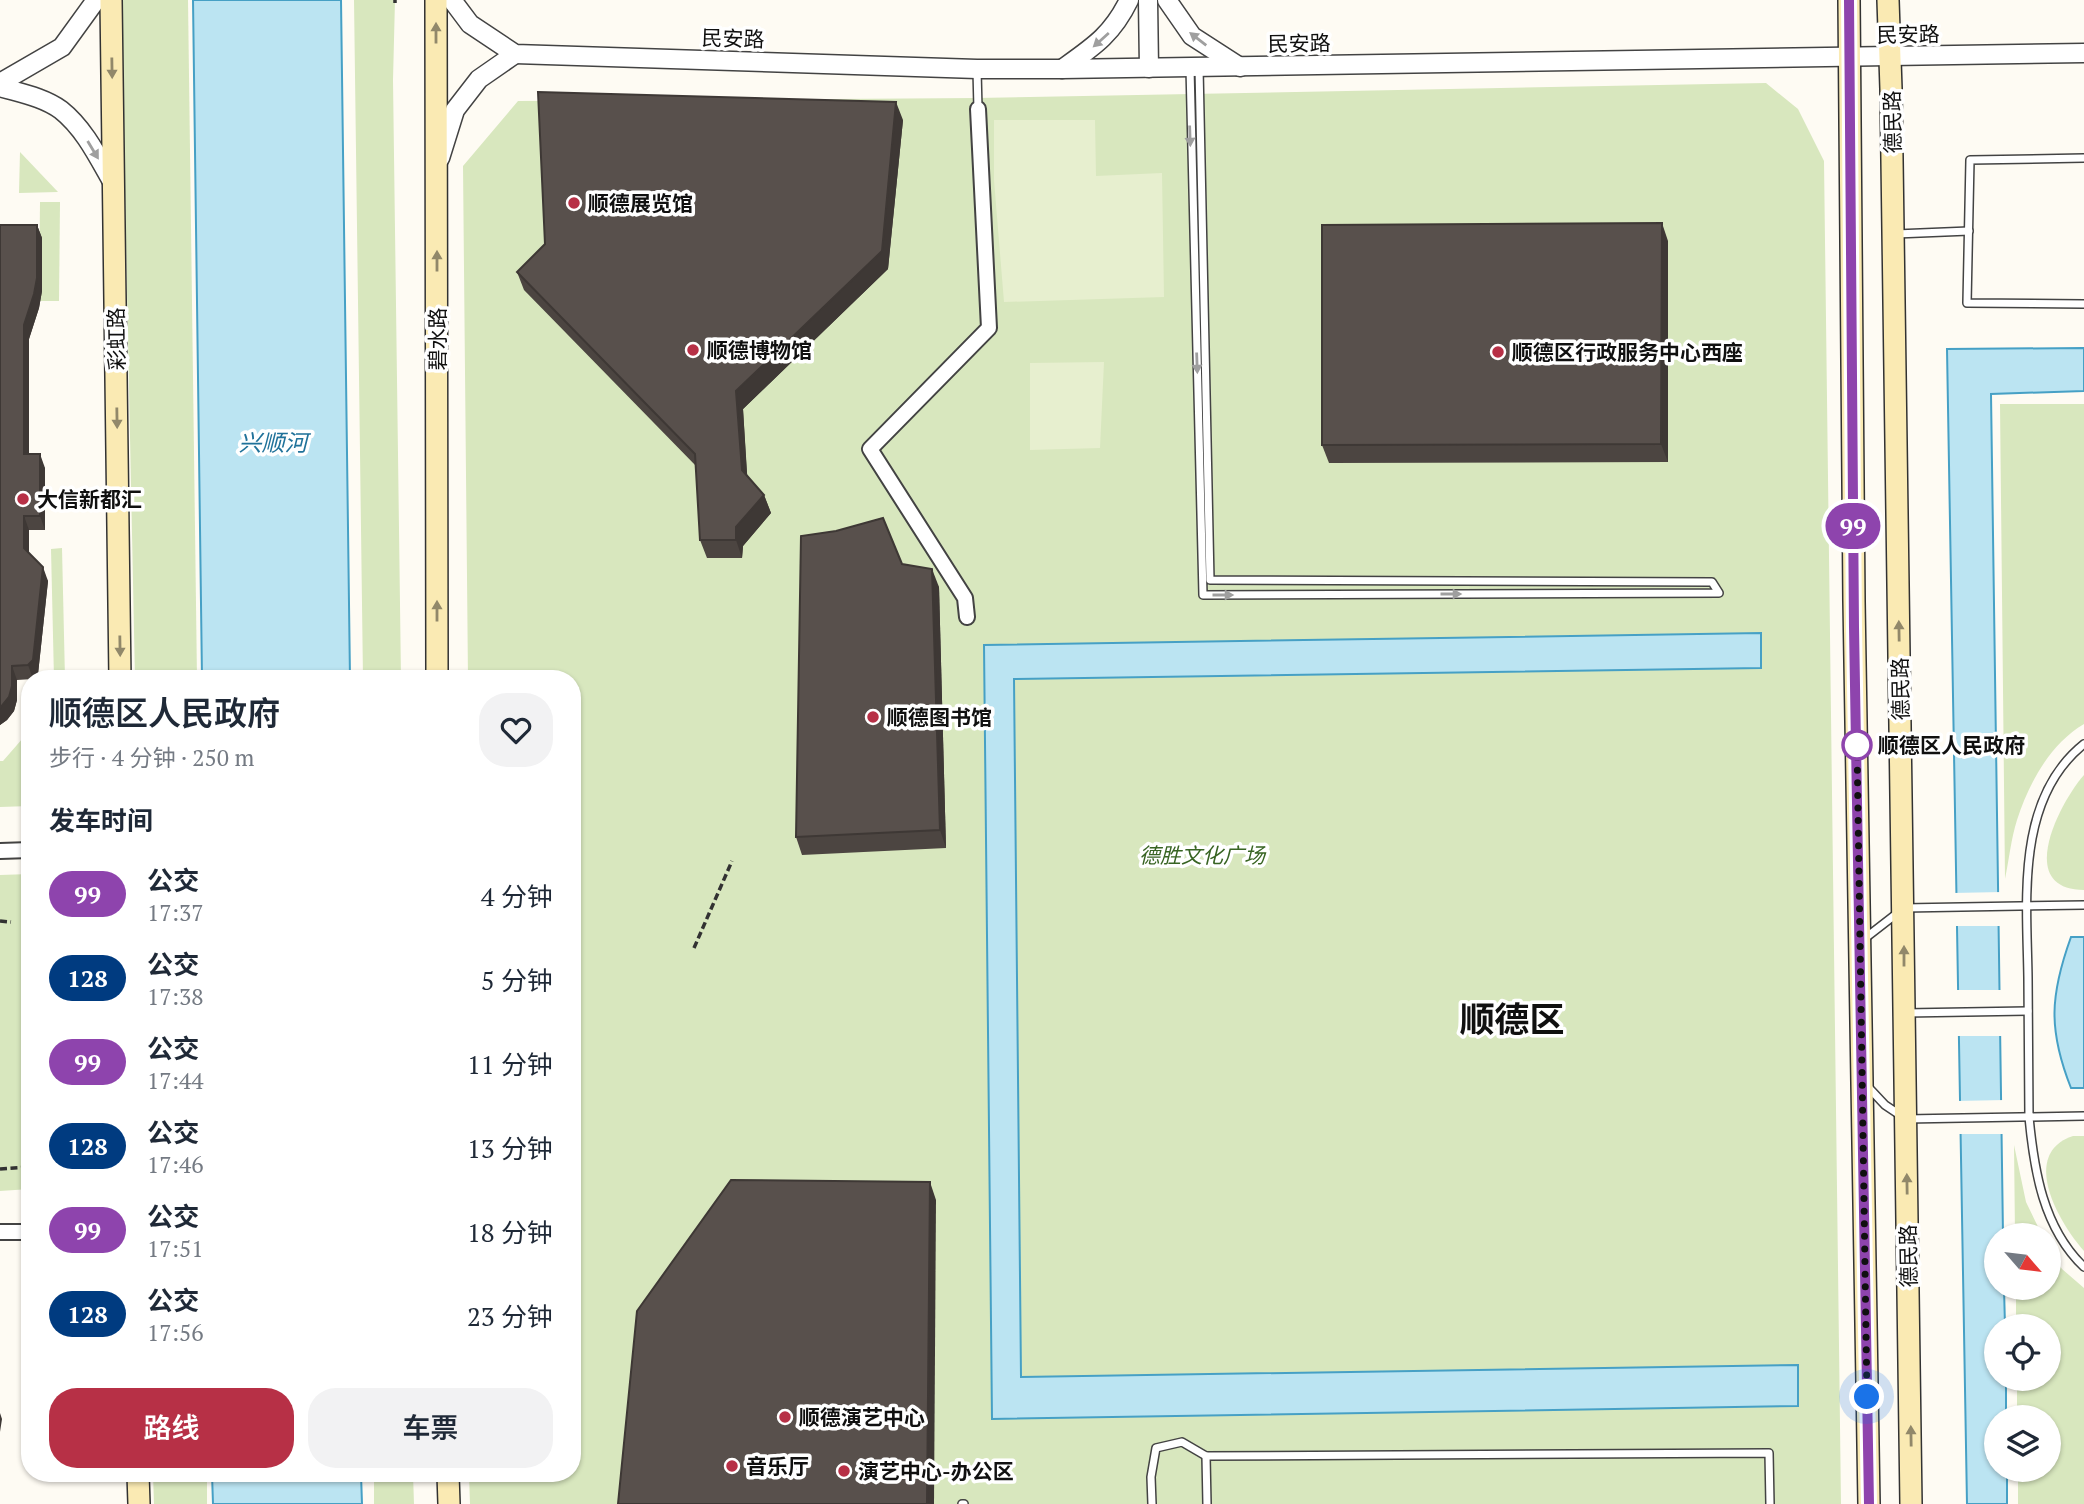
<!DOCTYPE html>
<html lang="zh">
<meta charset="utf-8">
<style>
body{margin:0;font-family:"PT Serif","Noto Sans SC",serif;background:#f2f2f3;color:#1f2937;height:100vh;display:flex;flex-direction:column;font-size:26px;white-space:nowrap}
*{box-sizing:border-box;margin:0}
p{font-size:23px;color:#747a83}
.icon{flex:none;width:38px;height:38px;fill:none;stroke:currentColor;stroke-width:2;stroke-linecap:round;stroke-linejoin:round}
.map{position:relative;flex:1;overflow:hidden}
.sheet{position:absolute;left:21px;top:670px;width:560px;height:812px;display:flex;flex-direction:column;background:#fff;border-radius:28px;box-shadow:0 2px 5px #0004}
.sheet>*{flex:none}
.badge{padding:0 14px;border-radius:23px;font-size:24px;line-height:46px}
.needle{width:46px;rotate:118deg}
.tools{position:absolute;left:1984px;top:1223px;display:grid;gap:14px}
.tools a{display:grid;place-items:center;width:77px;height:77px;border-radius:50%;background:#fff;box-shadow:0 2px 5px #0004;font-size:35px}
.you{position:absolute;width:35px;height:35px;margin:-18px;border:5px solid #fff;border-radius:50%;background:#1a73e8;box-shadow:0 0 0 10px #1a73e833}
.map>.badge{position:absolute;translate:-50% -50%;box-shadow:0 0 0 4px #fff}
h2{padding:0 28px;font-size:26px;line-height:63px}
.round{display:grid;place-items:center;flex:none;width:74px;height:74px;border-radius:28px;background:#f2f2f3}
.head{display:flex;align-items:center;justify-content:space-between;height:119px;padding:0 28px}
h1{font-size:33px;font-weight:600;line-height:52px}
.action{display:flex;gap:14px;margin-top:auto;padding:14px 28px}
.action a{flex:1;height:80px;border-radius:28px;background:#b73046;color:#fff;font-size:28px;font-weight:600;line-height:80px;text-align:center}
.action a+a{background:#f2f2f3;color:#1f2937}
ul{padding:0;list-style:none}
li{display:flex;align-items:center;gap:21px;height:84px;padding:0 28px}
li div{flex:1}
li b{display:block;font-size:26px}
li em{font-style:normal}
li .badge{min-width:77px;font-weight:700;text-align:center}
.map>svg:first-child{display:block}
.green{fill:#d8e7be}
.pitch{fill:#e7efcf}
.water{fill:#bbe4f2;stroke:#46a0c5;stroke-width:2}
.pier{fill:#fefbf3}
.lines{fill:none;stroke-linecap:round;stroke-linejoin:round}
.service-casing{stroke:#434343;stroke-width:10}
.minor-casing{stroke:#434343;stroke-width:18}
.tertiary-casing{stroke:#434343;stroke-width:21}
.secondary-casing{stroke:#323232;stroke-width:24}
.path{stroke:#323232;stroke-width:3.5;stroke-dasharray:7 3.5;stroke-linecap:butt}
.service{stroke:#fff;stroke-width:7}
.minor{stroke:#fff;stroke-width:14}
.tertiary{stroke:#fff;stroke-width:18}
.secondary{stroke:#faeab3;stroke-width:21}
.wall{fill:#4c4541}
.shaded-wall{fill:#3e3835}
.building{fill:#58504c;stroke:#3e3835;stroke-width:2}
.oneway{fill:#91886a}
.oneway2{fill:#9f9f9f}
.line-casing{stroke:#fff;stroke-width:16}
.line{stroke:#8e44ad;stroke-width:10}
.walk{stroke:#101010;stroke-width:7;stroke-dasharray:0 12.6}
.poi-dot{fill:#b73046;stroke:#fff;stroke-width:2.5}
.stop-dot{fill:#fff;stroke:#8e44ad;stroke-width:3.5}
.labels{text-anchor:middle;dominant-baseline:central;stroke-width:7;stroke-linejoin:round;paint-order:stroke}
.street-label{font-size:21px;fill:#101010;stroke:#fff}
.poi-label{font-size:21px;font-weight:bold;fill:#101010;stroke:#fff;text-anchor:start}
.stop-label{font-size:21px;font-weight:bold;fill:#101010;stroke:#fff;text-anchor:start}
.park-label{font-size:21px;font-style:italic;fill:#386423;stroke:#fff}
.water-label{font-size:23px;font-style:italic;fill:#20729a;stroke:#fff}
.town-label{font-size:35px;font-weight:bold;fill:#101010;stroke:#fff}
</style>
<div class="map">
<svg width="2084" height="1504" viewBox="0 0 2084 1504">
<rect width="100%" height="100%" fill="#fefbf3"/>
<g class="green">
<polygon points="121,0 188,0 197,679 135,679"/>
<polygon points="354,0 395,0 393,80 401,679 363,679"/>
<polygon points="1766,83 1798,109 1824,161 1841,1504 470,1504 469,1474 572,1474 572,679 468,679 463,166 518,101 977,98"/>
<polygon points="20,152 58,192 19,193"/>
<polygon points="40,202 60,202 59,301 39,301"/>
<path d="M 2000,404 L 2084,404 L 2084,724 C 2050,744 2029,783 2017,820 C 2011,839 2009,860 2005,879 Z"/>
<polygon points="62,548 65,679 54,679 51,549"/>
<polygon points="30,730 30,806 0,807 0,761 3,761"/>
<path d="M 2084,775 L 2084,890 C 2014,890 2060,802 2084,775 Z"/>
<polygon points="30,874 30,1189 0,1191 0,875"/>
<path d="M 2073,1136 L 2084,1136 L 2084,1251 C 2059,1223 2019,1154 2073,1136 Z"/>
<polygon points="2014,1145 2026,1202 2042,1235 2015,1235"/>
<polygon points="2049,1249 2062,1269 2084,1288 2084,1504 2018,1504 2018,1470 2049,1470 2049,1418 2017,1417 2017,1379 2049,1379 2049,1326 2016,1326 2016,1288 2049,1288"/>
<polygon points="153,1474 207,1474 207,1504 154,1504"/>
<polygon points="374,1474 413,1474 414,1504 374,1504"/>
</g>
<g class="pitch">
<polygon points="994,120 1095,120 1096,176 1162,173 1164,297 1004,302 994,180"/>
<polygon points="1104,362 1100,448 1030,450 1030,363"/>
</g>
<g class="water">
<polygon points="193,0 341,0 350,679 202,679"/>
<polygon points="2084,348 2084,391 1991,394 2003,1235 1997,1236 1997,1288 2004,1288 2005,1326 1997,1326 1997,1379 2006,1379 2006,1417 1997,1418 1997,1470 2007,1470 2007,1504 1967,1504 1947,349"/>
<polygon points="1761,633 1761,668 1014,679 1021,1377 1798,1365 1798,1406 992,1419 984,645"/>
<path d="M 2071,937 L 2084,937 L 2084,1088 L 2071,1088 C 2048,1030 2050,995 2071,937 Z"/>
<polygon points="212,1474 361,1474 362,1504 213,1504"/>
</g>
<g class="pier">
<polygon points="2002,892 2002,926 1953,926 1953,893"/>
<polygon points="1955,990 2003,990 2004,1036 1955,1036"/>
<polygon points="2005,1100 2005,1134 1957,1134 1956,1101"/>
</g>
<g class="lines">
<g class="service-casing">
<g id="service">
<polyline points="1190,68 1203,595 1719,593 1712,582 1210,580 1199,68"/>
<polyline points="977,70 978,109"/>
<polyline points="2084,158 1970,160 1967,303 2084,304"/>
<polyline points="1896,234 1969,231"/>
<path d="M 2084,744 C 2015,799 2027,901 2028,978 C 2028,1025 2029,1071 2029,1117 C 2034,1170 2043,1228 2084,1267"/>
<polyline points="1864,939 1904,908 2084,905"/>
<polyline points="1905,1013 2028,1011"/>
<polyline points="1869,1088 1885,1105 1906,1119 2084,1116"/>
<polyline points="1206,1456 1207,1504"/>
<polyline points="962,1504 964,1504"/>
<polyline points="1152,1504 1151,1477 1156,1448 1182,1442 1206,1456 1769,1453 1770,1504"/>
</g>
</g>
<g class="minor-casing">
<g id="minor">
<polyline points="967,617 965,598 870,449 989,328 978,109"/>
<polyline points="0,851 30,850"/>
<polyline points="0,1232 30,1232"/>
</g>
</g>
<g class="tertiary-casing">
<g id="tertiary">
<polyline points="452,0 470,24 515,54 977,69 1062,69 2084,53"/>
<polyline points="1148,0 1149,68"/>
<polyline points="1167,0 1192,36 1240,67"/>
<path d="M 1062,69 C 1093,47 1112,35 1129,0"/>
<polyline points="0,83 62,47 96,0"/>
<path d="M 0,87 C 20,93 43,97 61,110 C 85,129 99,159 114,185"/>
<polyline points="440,158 455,110 479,79 515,54"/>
</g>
</g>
<g class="secondary-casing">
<g id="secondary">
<polyline points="111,0 120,679"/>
<polyline points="436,0 437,679"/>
<polyline points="1849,0 1854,601 1869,1504"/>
<polyline points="1888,0 1891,89 1911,1504"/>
<polyline points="138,1474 139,1504"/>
<polyline points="448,1474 449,1504"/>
</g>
</g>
<g class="path">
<polyline points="395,0 395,3"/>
<polyline points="0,921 11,922"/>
<polyline points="694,948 732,861"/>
<polyline points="0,1169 30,1167"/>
</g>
<use href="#service" class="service"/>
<use href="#minor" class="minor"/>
<use href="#tertiary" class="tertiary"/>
<use href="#secondary" class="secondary"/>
</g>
<g class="wall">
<polygon points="903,120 888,269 743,409 747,476 764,495 771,513 743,546 742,558 707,558 700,540 696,466 524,290 517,272"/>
<polygon points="0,225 37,225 42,238 42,291 39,308 29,339 29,454 45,468 45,530 29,530 29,553 48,581 38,674 33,679 17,680 17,700 14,711 7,720 0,725"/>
<polygon points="1668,241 1668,462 1329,463 1322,445"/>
<polygon points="902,564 939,587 946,848 802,855 796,837"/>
</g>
<g class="shaded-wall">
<polygon points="896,102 903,120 888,269 743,409 748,488 742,470 736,391"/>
<polygon points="1662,223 1668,241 1668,462 1661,444"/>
<polygon points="37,225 42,238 42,291 39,308 29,339 29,468 24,454 24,325"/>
<polygon points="40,454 45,468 45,530 40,516"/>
<polygon points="764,495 771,513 743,546 742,558 736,540 736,527"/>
<polygon points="24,516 29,530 29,561 24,548"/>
<polygon points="43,567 48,581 38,674 33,679 28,665"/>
<polygon points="932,569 939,587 946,848 940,830"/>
<polygon points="12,666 17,680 17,700 14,711 7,720 0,725 0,708"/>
<polygon points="930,1182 936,1200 934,1504 927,1504"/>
<polygon points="0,1413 2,1419 0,1432"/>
</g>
<g class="building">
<polygon points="538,92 896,102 882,251 736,391 742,470 764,495 736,527 736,540 700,540 695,454 517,272 545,244"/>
<polygon points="1662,223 1661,444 1322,445 1322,225"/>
<polygon points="0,225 37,225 37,278 34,294 24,325 24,454 40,454 40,516 24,516 24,548 43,567 33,660 28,665 12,666 12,686 9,697 0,708"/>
<polygon points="883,518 902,564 932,569 940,830 796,837 801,536 836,531"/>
<polygon points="731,1180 930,1182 927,1504 618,1504 637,1311"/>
</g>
<defs><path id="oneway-solid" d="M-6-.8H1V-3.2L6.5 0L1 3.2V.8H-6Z" transform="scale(1.75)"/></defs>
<g class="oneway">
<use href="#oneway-solid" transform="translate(436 33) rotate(-90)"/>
<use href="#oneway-solid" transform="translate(112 68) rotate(89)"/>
<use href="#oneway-solid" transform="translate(437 261) rotate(-90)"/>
<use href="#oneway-solid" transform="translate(117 418) rotate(89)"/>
<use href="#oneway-solid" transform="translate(437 611) rotate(-90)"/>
<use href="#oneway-solid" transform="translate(1899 631) rotate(-91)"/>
<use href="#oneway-solid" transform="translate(120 646) rotate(89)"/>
<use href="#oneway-solid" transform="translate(1904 956) rotate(-90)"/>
<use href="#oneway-solid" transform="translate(1907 1184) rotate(-91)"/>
<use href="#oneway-solid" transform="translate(1911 1436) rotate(-91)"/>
</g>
<g class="oneway2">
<use href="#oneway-solid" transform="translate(1198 39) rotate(-142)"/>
<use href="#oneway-solid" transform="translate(1101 40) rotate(138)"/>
<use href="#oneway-solid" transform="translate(1190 136) rotate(88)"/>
<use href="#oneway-solid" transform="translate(93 150) rotate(59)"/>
<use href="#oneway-solid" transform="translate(1197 363) rotate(88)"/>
<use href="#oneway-solid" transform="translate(1451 594)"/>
<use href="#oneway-solid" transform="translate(1223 595)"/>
</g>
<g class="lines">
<g class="line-casing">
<polyline id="line" points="1849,0 1854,627 1869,1504"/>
</g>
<use href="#line" class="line"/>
<polyline class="walk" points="1857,745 1867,1397"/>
</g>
<g class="poi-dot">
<circle cx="574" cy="203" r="7"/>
<circle cx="693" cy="350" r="7"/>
<circle cx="1498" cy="352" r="7"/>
<circle cx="23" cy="499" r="7"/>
<circle cx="873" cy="717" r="7"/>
<circle cx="785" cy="1417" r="7"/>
<circle cx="732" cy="1466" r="7"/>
<circle cx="844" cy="1471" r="7"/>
</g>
<circle class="stop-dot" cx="1857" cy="745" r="14"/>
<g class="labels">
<g class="street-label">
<text transform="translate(1908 34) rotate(-1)">民安路</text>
<text transform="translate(733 38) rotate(2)">民安路</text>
<text transform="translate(1299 43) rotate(-1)">民安路</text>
<text transform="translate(1892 122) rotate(-91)">德民路</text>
<text transform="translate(116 339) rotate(-91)">彩虹路</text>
<text transform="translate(437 339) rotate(-90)">碧水路</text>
<text transform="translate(1900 689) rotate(-91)">德民路</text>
<text transform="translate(1908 1256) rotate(-91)">德民路</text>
</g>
<g class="poi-label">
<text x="588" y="203">顺德展览馆</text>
<text x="707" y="350">顺德博物馆</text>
<text x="1512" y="352">顺德区行政服务中心西座</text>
<text x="37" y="499">大信新都汇</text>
<text x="887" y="717">顺德图书馆</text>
<text x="799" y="1417">顺德演艺中心</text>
<text x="746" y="1466">音乐厅</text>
<text x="858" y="1471">演艺中心-办公区</text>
</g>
<g class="stop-label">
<text x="1878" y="745">顺德区人民政府</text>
</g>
<g class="park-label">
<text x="1202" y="855">德胜文化广场</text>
</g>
<g class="water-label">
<text x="273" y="442">兴顺河</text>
</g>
<g class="town-label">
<text x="1512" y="1019">顺德区</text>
</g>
</g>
</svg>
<div class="tools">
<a><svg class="needle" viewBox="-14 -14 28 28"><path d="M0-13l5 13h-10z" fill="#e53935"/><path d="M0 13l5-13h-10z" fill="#747a83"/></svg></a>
<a><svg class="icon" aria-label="locate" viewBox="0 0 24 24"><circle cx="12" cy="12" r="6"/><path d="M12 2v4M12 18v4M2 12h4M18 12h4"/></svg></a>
<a><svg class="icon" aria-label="layers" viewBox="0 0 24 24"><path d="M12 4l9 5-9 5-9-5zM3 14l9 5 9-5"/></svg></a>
</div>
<div class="you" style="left:1867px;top:1397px"></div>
<b class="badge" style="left:1853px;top:526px;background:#8e44ad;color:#fff">99</b>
<section class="sheet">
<div class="head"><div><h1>顺德区人民政府</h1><p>步行 · 4 分钟 · 250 m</p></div><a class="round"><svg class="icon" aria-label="heart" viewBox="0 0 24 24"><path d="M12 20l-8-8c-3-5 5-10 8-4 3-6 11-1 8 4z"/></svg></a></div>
<h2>发车时间</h2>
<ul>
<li><span class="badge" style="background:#8e44ad;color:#fff">99</span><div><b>公交</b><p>17:37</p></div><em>4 分钟</em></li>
<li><span class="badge" style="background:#003b80;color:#fff">128</span><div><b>公交</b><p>17:38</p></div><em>5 分钟</em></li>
<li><span class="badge" style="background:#8e44ad;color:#fff">99</span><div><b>公交</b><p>17:44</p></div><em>11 分钟</em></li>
<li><span class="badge" style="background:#003b80;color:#fff">128</span><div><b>公交</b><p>17:46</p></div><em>13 分钟</em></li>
<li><span class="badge" style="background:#8e44ad;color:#fff">99</span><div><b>公交</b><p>17:51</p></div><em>18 分钟</em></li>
<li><span class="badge" style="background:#003b80;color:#fff">128</span><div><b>公交</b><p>17:56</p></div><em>23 分钟</em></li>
</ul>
<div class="action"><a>路线</a><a>车票</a></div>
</section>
</div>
